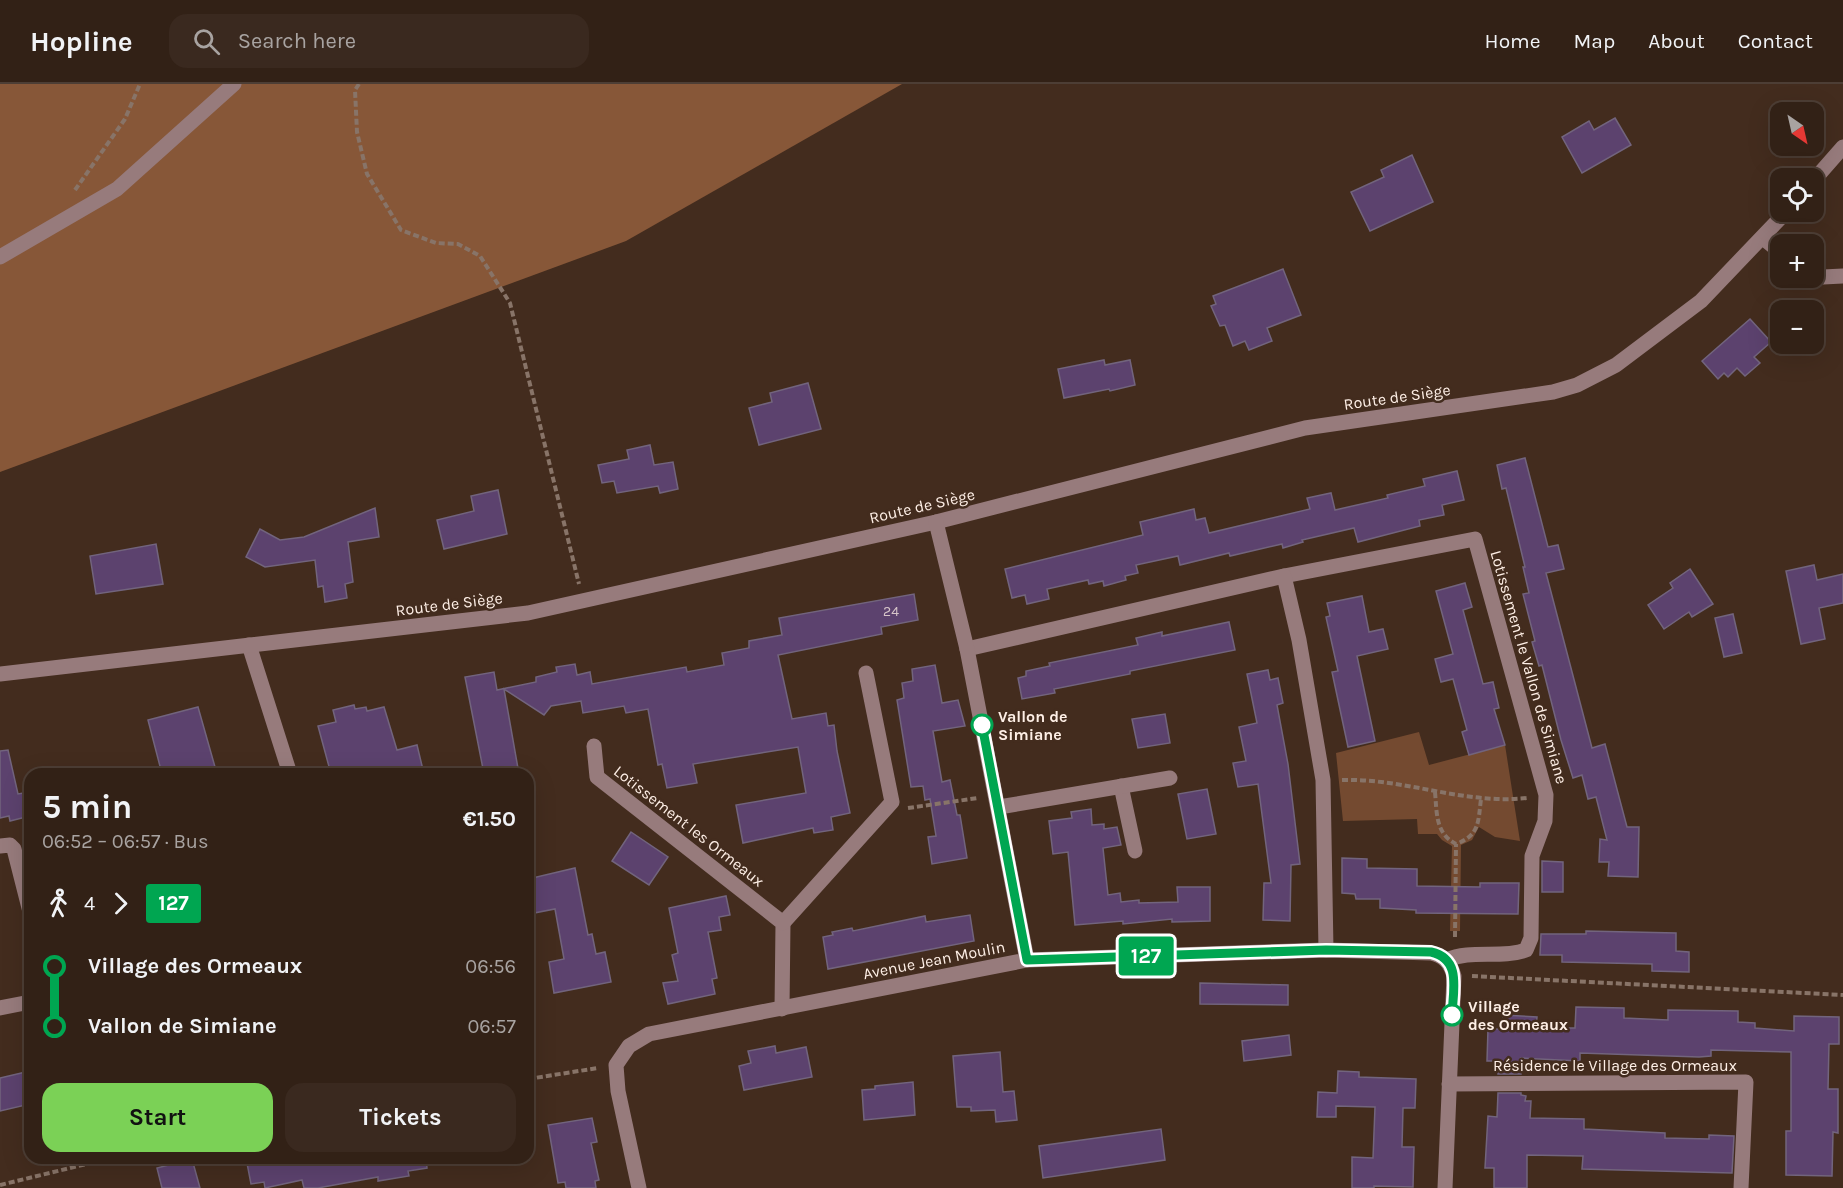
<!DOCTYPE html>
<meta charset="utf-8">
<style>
body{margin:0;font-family:Karla,sans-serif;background:#3a291f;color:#f1f3f6;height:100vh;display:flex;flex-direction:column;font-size:22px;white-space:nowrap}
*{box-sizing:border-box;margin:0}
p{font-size:20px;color:#a8a3a1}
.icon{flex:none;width:33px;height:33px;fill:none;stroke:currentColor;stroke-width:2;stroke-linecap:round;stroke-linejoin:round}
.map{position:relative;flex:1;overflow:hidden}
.details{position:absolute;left:24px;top:684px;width:510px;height:396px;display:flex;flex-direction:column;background:#322116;border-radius:18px;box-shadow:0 6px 24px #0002,0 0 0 2px #4d3e35}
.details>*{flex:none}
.badge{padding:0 12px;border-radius:4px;font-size:21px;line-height:39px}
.needle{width:39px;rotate:146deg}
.controls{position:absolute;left:1770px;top:18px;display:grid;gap:12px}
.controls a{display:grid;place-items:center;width:54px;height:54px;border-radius:12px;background:#322116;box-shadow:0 6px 24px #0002,0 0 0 2px #4d3e35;font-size:30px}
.map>.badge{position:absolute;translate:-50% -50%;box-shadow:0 0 0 3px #fff}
.legs{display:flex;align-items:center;gap:9px;height:66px;padding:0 18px;font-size:20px}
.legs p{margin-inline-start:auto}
.head{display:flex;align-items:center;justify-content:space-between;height:102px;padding:0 18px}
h1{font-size:33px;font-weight:700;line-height:45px}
.primary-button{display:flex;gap:12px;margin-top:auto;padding:12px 18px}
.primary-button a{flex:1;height:69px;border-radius:18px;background:#7bd156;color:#111;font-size:24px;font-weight:700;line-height:69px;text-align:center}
.primary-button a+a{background:#3a291f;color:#f1f3f6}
ul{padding:0 18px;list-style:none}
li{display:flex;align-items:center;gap:21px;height:60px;font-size:22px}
li i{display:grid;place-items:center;width:9px;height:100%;margin:0 8px;background:currentColor}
li i::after{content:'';width:15px;height:15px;margin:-8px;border:4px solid;border-radius:50%;background:#322116}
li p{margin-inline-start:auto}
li:first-child i{background:linear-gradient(#0000 50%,currentColor 0)}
li:last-child i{background:linear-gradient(currentColor 50%,#0000 0)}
header{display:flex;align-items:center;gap:36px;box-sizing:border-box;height:84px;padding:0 30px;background:#322116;border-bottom:2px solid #4d3e35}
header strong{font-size:28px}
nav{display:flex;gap:33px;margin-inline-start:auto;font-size:21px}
.search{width:420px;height:54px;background:#3a291f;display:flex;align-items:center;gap:15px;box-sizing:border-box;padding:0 21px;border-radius:18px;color:#a8a3a1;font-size:22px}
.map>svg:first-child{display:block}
.green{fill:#744a30}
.forest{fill:#875738}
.building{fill:#5c426e;stroke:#72647d;stroke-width:1.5}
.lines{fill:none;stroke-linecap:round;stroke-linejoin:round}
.path{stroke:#887468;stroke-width:4;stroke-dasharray:6 3;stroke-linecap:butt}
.minor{stroke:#977b7c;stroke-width:15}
.line-1-casing{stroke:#fff;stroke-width:14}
.line-1{stroke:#00a651;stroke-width:9}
.stop-1-dot{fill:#fff;stroke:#00a651;stroke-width:3}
.labels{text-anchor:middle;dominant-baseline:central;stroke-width:5;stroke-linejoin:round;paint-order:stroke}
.number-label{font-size:14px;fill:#d6c4c8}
.street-label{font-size:16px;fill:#feefe6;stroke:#432c1e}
.stop-label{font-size:16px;font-weight:bold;fill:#feefe6;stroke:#432c1e;text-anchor:start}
</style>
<header>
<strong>Hopline</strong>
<div class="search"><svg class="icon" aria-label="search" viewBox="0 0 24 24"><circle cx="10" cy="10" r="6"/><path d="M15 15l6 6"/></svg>Search here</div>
<nav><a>Home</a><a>Map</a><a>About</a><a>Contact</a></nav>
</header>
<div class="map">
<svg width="1843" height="1104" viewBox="0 0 1843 1104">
<rect width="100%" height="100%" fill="#432c1e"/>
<polygon class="green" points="1419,648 1429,681 1505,661 1520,757 1495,753 1479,743 1472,756 1461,761 1460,847 1450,847 1452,762 1442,756 1437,750 1418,750 1417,735 1343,737 1336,669"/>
<polygon class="forest" points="0,0 902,0 626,157 0,388"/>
<g class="building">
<polygon points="1615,34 1631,61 1582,89 1562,53 1589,37 1594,46"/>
<polygon points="1412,71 1433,118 1370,147 1351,108 1384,93 1381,86"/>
<polygon points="1283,185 1301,231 1267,244 1272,257 1249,266 1245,257 1233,262 1225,241 1220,242 1211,222 1216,220 1213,212"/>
<polygon points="1750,235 1771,258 1754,273 1760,279 1745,292 1737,284 1728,293 1724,289 1718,295 1702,277"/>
<polygon points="1104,276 1105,281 1130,276 1135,301 1110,307 1109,305 1064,314 1058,285"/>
<polygon points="808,299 821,345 759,361 749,324 772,318 770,309"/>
<polygon points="650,361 654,381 673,378 678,405 660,409 658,402 617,409 614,397 602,399 598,381 629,375 627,366"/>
<polygon points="1525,374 1548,463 1558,461 1564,485 1546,489 1592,664 1605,660 1627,743 1639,743 1638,793 1608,792 1609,778 1599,778 1600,755 1607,756 1596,713 1588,715 1582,691 1573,694 1561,656 1542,581 1539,582 1532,558 1535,557 1523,510 1529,509 1523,483 1525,483 1506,404 1502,405 1497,381"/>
<polygon points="1457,387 1464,416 1442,421 1444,431 1419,436 1420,442 1358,458 1354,444 1302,456 1303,458 1283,464 1282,460 1230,472 1229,469 1180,481 1178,472 1136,481 1138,489 1125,492 1126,496 1104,502 1103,497 1089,500 1088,496 1047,505 1049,515 1027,520 1025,511 1012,514 1005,485 1143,451 1140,438 1194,425 1196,436 1205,434 1209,449 1310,425 1307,414 1331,409 1335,426 1388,414 1387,411 1425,402 1423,395"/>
<polygon points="498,406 507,450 444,465 437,436 474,427 471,412"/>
<polygon points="375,424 379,453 348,458 353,498 345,500 347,514 325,518 323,502 318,503 315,476 265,483 246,473 260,445 280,456 304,453"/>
<polygon points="156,460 163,500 96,510 90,472"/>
<polygon points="1814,481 1817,496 1843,490 1843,519 1819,524 1825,555 1801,560 1786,487"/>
<polygon points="1690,485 1713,520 1692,533 1689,528 1664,545 1648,521 1673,504 1670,499"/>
<polygon points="1465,499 1472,523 1463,526 1483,600 1493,598 1499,624 1494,625 1505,661 1469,671 1462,648 1467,646 1453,595 1441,598 1435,575 1453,570 1436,507"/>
<polygon points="914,510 918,536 881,543 882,550 778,571 792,635 826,629 828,642 834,641 837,667 850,729 831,733 833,746 814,749 813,744 743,759 736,721 806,709 798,663 693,680 697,699 667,704 662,680 658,681 648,625 626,629 624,622 583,629 581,617 551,622 544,631 504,605 519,690 484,690 465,593 494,588 497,606 536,598 536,593 557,588 556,583 575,580 577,591 590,588 592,600 686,583 687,588 724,581 722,569 749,564 749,557 782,551 779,534"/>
<polygon points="1362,512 1369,548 1383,545 1388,565 1357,572 1375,657 1348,663 1332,588 1338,587 1326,533 1330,532 1327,519"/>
<polygon points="1733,530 1742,569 1724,573 1715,534"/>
<polygon points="1229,538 1235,566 1130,587 1130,590 1054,605 1055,609 1022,615 1018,594 1026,592 1026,587 1050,582 1049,579 1138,561 1136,554 1162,548 1162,552"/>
<polygon points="935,581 942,619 958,616 965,642 933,647 942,698 950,696 957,731 960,731 967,774 932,780 928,753 936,752 930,715 925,716 923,702 911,703 897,616 904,614 902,599 913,597 912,585"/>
<polygon points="1268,586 1270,596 1278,594 1283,619 1277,621 1288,680 1300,780 1291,781 1290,837 1263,836 1264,799 1271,799 1258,700 1238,703 1233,679 1246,677 1239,643 1257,639 1247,590"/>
<polygon points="354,621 355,625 366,623 367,627 384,623 397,666 417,661 424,690 331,690 318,642 336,638 333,626"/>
<polygon points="198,623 217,690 162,690 148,636"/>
<polygon points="1165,630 1170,659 1138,664 1132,635"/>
<polygon points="8,666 18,710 30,708 30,732 10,737 9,732 0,734 0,667"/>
<polygon points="1207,705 1216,750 1187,755 1178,710"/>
<polygon points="1091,725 1092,741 1104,740 1104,745 1117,743 1121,761 1103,764 1108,811 1120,809 1121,818 1139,816 1139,819 1178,818 1177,803 1210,803 1210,837 1172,838 1172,835 1123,840 1123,837 1075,841 1068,768 1053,770 1049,737 1072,734 1071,728"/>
<polygon points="631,748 668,773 649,801 612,777"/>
<polygon points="1342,774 1367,775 1367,784 1417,785 1417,802 1480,803 1480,799 1519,799 1518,830 1416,829 1416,826 1380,824 1380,815 1356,815 1355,810 1342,809"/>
<polygon points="1542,777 1563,778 1563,808 1542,808"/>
<polygon points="575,784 588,851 592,850 596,870 605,868 611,898 554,909 549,878 564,875 555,825 534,829 528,795"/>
<polygon points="726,812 730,831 719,833 721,846 708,848 717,894 712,895 715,910 668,920 663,899 678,897 672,871 678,869 669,824"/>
<polygon points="970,831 974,857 828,885 823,853 833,851 832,848 852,844 853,847 925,832 926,838"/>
<polygon points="1586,847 1676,849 1676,867 1689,868 1689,888 1652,887 1652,880 1562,878 1562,871 1540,871 1541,850 1586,850"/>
<polygon points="1200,899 1288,901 1288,921 1200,920"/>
<polygon points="1576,923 1624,924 1624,934 1668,936 1668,926 1738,927 1738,938 1755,939 1755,944 1794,947 1794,932 1839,933 1839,960 1829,960 1828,1005 1838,1005 1838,1049 1833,1048 1832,1092 1786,1091 1786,1047 1791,1047 1791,968 1711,966 1711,972 1699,973 1580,969 1580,977 1521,974 1521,990 1498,990 1499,977 1487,977 1488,945 1501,945 1500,938 1503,938 1503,931 1537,933 1536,944 1575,944"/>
<polygon points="1289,951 1291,971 1244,977 1242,957"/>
<polygon points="775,962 776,969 806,963 812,993 744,1006 739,982 751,979 748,967"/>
<polygon points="1000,968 1003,1008 1014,1007 1017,1036 996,1038 995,1026 971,1027 971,1023 957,1023 953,972"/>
<polygon points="30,987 30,1020 0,1027 0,994"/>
<polygon points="1338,987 1359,988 1359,993 1416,995 1415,1024 1403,1024 1402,1063 1414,1063 1413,1103 1374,1102 1374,1104 1352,1104 1352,1073 1373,1074 1375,1023 1336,1022 1336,1033 1317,1033 1318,1008 1337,1009"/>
<polygon points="913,998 915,1031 864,1036 862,1006 875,1005 875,1002"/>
<polygon points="1498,1009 1521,1009 1521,1011 1526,1012 1525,1017 1531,1017 1530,1034 1584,1035 1584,1045 1665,1049 1665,1054 1709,1055 1709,1051 1734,1052 1732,1089 1582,1085 1583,1072 1527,1071 1527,1104 1494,1104 1494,1084 1485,1084 1488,1032 1497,1033"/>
<polygon points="592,1034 597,1058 591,1059 599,1096 595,1097 596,1104 566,1104 565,1098 558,1099 548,1041"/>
<polygon points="1161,1045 1165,1076 1043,1094 1039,1062"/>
<polygon points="246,1074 426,1074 427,1084 408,1087 409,1092 378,1097 378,1093 318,1104 304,1104 302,1096 265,1104 264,1098 251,1100"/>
<polygon points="192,1075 200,1104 162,1104 157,1084"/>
</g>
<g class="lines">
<g class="path">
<polyline points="359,0 355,6 357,48 367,90 401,146 436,159 458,160 480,172 510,219 579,500"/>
<polyline points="75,106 125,35 140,0"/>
<path d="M 1342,696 C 1405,694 1464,721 1527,714"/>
<path d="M 1435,708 C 1437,729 1435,749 1456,760 C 1480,751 1478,738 1481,715"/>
<polyline points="908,724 978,714"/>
<polyline points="1455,853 1456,760"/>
<polyline points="1472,892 1843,911"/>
<polyline points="528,995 598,984"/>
<polyline points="0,1101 111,1074"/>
</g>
<g class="minor">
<polyline points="1814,96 1843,63"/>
<polyline points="1763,154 1780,168"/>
<polyline points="0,173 117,105 234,0"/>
<polyline points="1814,191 1823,193 1843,192"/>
<path d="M 1284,492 L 1475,455 L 1546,711 L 1545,737 L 1532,772 L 1531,854 L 1526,866 C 1500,875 1472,865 1446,876"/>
<polyline points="249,561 290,690"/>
<polyline points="967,565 1284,492 1299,556 1323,696 1326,866"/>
<polyline points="0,590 528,529 936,438 1305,344 1553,308 1577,301 1616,281 1701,217 1786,128"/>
<polyline points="594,662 597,693 783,839 782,925"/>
<polyline points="1121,702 1135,767"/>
<polyline points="999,723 1170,694"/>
<polyline points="0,762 10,761 14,765 30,828"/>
<polyline points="783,839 892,718 866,589"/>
<path d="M 1027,876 L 1326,866 L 1431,869 C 1444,872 1450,878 1454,892 L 1445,1104"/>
<polyline points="0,924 30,918"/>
<polyline points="1449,1000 1746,998 1741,1104"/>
<polyline points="639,1104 618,1007 616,981 629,962 649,950 1027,876 967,565 936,438"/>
</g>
</g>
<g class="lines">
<g class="line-1-casing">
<path id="line-1" d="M 982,641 L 1027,876 L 1326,866 L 1431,868 C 1462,875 1453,906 1452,931"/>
</g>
<use href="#line-1" class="line-1"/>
</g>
<g class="stop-1-dot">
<circle cx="982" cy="641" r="10"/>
<circle cx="1452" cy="931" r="10"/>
</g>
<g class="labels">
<g class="number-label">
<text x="891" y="527">24</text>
</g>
<g class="street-label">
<text transform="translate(1397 313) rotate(-8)">Route de Siège</text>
<text transform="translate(922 422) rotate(-13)">Route de Siège</text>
<text transform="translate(449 520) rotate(-7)">Route de Siège</text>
<text transform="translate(1529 583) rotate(74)">Lotissement le Vallon de Simiane</text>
<text transform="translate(689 742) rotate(38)">Lotissement les Ormeaux</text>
<text transform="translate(934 876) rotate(-11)">Avenue Jean Moulin</text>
<text x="1615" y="981">Résidence le Village des Ormeaux</text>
</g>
<g class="stop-label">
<text x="998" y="632">Vallon de<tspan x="998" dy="18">Simiane</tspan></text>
<text x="1468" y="922">Village<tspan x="1468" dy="18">des Ormeaux</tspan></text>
</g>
</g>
</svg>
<div class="controls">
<a><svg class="needle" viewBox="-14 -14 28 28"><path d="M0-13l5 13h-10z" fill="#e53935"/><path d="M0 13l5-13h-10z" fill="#a8a3a1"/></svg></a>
<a><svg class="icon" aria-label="locate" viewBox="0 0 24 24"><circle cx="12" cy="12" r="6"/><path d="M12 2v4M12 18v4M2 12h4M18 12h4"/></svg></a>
<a>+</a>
<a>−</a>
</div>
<b class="badge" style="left:1146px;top:872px;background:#00a651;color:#fff">127</b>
<section class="details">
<div class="head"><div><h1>5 min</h1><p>06:52 – 06:57 · Bus</p></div><b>€1.50</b></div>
<div class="legs"><svg class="icon" aria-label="walk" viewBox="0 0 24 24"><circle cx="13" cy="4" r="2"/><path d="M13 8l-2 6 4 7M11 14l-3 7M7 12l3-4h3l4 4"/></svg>4<svg class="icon" aria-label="forward" viewBox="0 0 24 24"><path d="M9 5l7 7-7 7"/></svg><b class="badge" style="background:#00a651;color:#fff">127</b></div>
<ul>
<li><i style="color:#00a651"></i><b>Village des Ormeaux</b><p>06:56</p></li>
<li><i style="color:#00a651"></i><b>Vallon de Simiane</b><p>06:57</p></li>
</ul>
<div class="primary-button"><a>Start</a><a>Tickets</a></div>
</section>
</div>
